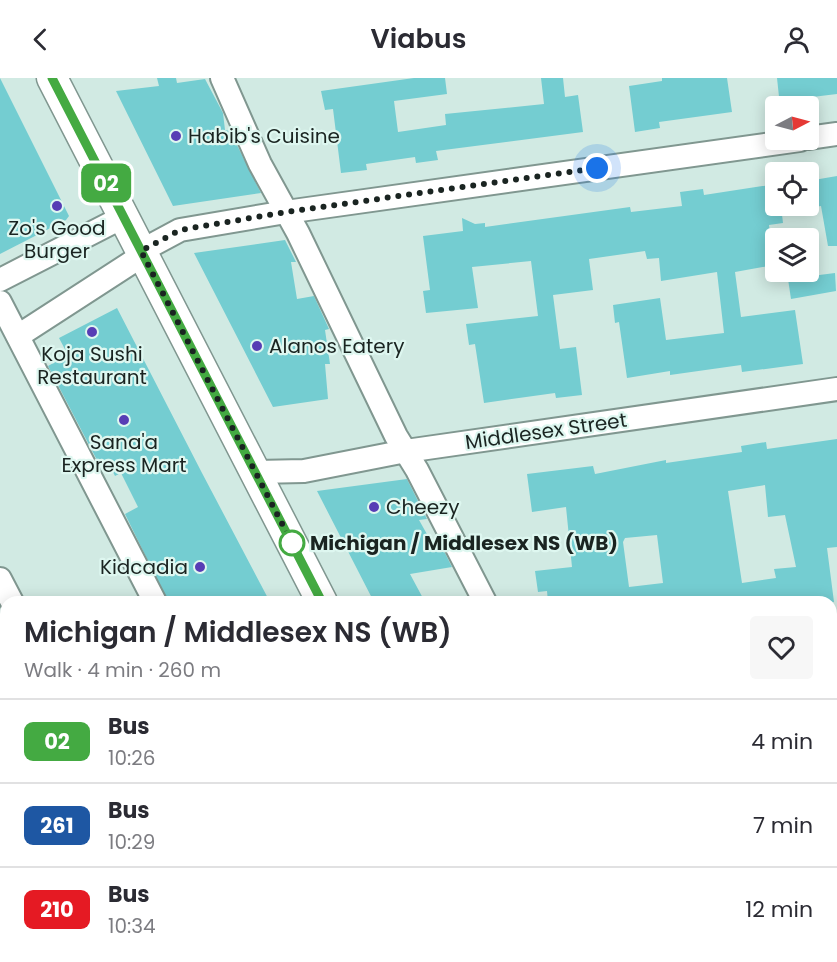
<!DOCTYPE html>
<meta charset="utf-8">
<style>
body{margin:0;font-family:Poppins,sans-serif;background:#f7f7f7;color:#2b2b33;height:100vh;display:flex;flex-direction:column;font-size:22px;white-space:nowrap}
*{box-sizing:border-box;margin:0}
p{font-size:20px;color:#7c7c81}
.icon{flex:none;width:33px;height:33px;fill:none;stroke:currentColor;stroke-width:2;stroke-linecap:round;stroke-linejoin:round}
.map{position:relative;flex:1;overflow:hidden}
.panel{position:absolute;left:0px;top:518px;width:837px;height:368px;display:flex;flex-direction:column;background:#fff;border-radius:18px 18px 0 0;box-shadow:0 3px 15px #0003}
.panel>*{flex:none}
.badge{padding:0 12px;border-radius:9px;font-size:21px;line-height:39px}
.needle{width:39px;rotate:84deg}
.fabs{position:absolute;left:765px;top:18px;display:grid;gap:12px}
.fabs a{display:grid;place-items:center;width:54px;height:54px;border-radius:6px;background:#fff;box-shadow:0 3px 15px #0003;font-size:30px}
.you{position:absolute;width:30px;height:30px;margin:-15px;border:4px solid #fff;border-radius:50%;background:#1a73e8;box-shadow:0 0 0 9px #1a73e833}
.map>.badge{position:absolute;translate:-50% -50%;box-shadow:0 0 0 3px #fff}
.round{display:grid;place-items:center;flex:none;width:63px;height:63px;border-radius:6px;background:#f7f7f7}
.head{display:flex;align-items:center;justify-content:space-between;height:102px;padding:0 24px}
h1{font-size:28px;font-weight:600;line-height:45px}
ul{padding:0;list-style:none}
li{display:flex;align-items:center;gap:18px;height:84px;padding:0 24px;border-top:2px solid #e1e1e2}
li div{flex:1}
li b{display:block;font-size:22px}
li em{font-style:normal}
li .badge{min-width:66px;font-weight:700;text-align:center}
header{display:flex;justify-content:space-between;align-items:center;height:78px;padding:0 24px;background:#fff;font-size:27px;font-weight:600}
.map>svg:first-child{display:block}
.building{fill:#74cdd1;fill-rule:evenodd}
.lines{fill:none;stroke-linecap:round;stroke-linejoin:round}
.minor-casing{stroke:#809790;stroke-width:26}
.major-casing{stroke:#809790;stroke-width:33}
.minor{stroke:#fff;stroke-width:22}
.major{stroke:#fff;stroke-width:30}
.line-casing{stroke:#fff;stroke-width:14}
.line{stroke:#44aa42;stroke-width:9}
.walk{stroke:#1a2421;stroke-width:6;stroke-dasharray:0 10.8}
.poi-dot{fill:#573db5;stroke:#def7f0;stroke-width:2}
.stop-dot{fill:#fff;stroke:#44aa42;stroke-width:3}
.labels{text-anchor:middle;dominant-baseline:central;stroke-width:4.5;stroke-linejoin:round;paint-order:stroke}
.poi-label{font-size:20px;fill:#1a2421;stroke:#def7f0;text-anchor:start}
.street-label{font-size:20px;fill:#1a2421;stroke:#def7f0}
.stop-label{font-size:20px;font-weight:bold;fill:#1a2421;stroke:#def7f0;text-anchor:start}
</style>
<header><svg class="icon" aria-label="back" viewBox="0 0 24 24"><path d="M15 5l-7 7 7 7"/></svg>Viabus<svg class="icon" aria-label="person" viewBox="0 0 24 24"><circle cx="12" cy="8" r="4"/><path d="M4 21q1-7 8-7t8 7"/></svg></header>
<div class="map">
<svg width="837" height="884" viewBox="0 0 837 884">
<rect width="100%" height="100%" fill="#d1eae3"/>
<g class="building">
<polygon points="0,0 69,138 66,142 0,176"/>
<polygon points="157,0 176,0 177,5 205,1 223,35 225,52 230,53 261,115 173,128 116,13 159,8"/>
<polygon points="414,0 445,0 447,16 394,23 398,54 446,47 445,36 544,26 541,0 563,0 565,19 578,17 583,54 436,73 438,82 416,85 415,79 366,86 367,92 341,95 333,31 325,32 321,13"/>
<polygon points="662,0 727,0 732,34 659,44 660,50 635,54 629,8 662,3"/>
<polygon points="777,0 837,0 837,16 804,20 805,28 780,28"/>
<polygon points="837,98 837,168 828,168 821,128 808,130 808,103"/>
<polygon points="776,106 776,128 781,128 783,145 769,147 774,187 735,194 741,239 795,232 803,286 742,294 741,287 670,297 670,293 627,300 619,244 615,245 613,227 660,220 666,262 724,255 717,194 661,203 659,180 647,181 645,173 589,181 593,212 553,217 560,271 576,269 582,317 556,320 555,315 484,325 475,266 469,267 466,246 538,238 531,183 472,189 478,230 426,235 423,213 430,212 423,158 463,153 462,140 475,146 485,145 485,149 630,129 631,134 682,128 680,114 703,111 704,117"/>
<polygon points="285,162 296,184 291,184 297,221 314,218 329,251 325,252 330,286 325,286 328,321 273,329 194,175"/>
<polygon points="835,195 836,213 791,221 788,201"/>
<polygon points="117,230 202,395 270,524 168,524 125,436 138,429 121,395 115,398 107,382 99,386 48,288 68,277 59,260"/>
<path d="M 837,361 L 837,469 L 827,470 L 834,524 L 548,524 L 547,513 L 538,514 L 535,493 L 572,489 L 566,429 L 532,434 L 527,396 L 593,388 L 595,396 L 666,382 L 666,385 L 742,374 L 741,368 L 766,364 L 767,371 ZM 765,407 L 768,439 L 785,437 L 796,489 L 774,491 L 776,500 L 742,505 L 728,413 ZM 657,457 L 663,505 L 629,509 L 623,464 L 625,460 Z"/>
<polygon points="407,401 427,441 419,442 437,474 444,473 452,489 410,496 425,524 374,524 317,413"/>
</g>
<g class="lines">
<g class="minor-casing">
<g id="minor">
<polyline points="222,0 260,86 298,155 396,358 417,392 485,524"/>
<polyline points="808,60 837,56"/>
<polyline points="141,173 180,152 286,134 800,62"/>
<polyline points="0,202 123,139"/>
<polyline points="0,224 155,524"/>
<polyline points="18,258 143,177"/>
<polyline points="256,394 304,393 406,373 837,311"/>
<polyline points="0,501 12,524"/>
<polyline points="831,569 837,568"/>
<polyline points="831,864 837,863"/>
<polyline points="196,879 198,884"/>
<polyline points="339,879 342,884"/>
<polyline points="777,879 777,884"/>
<polyline points="364,884 374,879"/>
<polyline points="683,884 720,879"/>
</g>
</g>
<g class="major-casing">
<g id="major">
<polyline points="52,0 322,524"/>
<polyline points="506,879 509,884"/>
</g>
</g>
<use href="#minor" class="minor"/>
<use href="#major" class="major"/>
</g>
<g class="lines">
<g class="line-casing">
<polyline id="line" points="52,0 322,524"/>
</g>
<use href="#line" class="line"/>
<polyline class="walk" points="292,465 141,173 180,152 286,134 597,90"/>
</g>
<g class="poi-dot">
<circle cx="176" cy="58" r="6"/>
<circle cx="57" cy="128" r="6"/>
<circle cx="92" cy="254" r="6"/>
<circle cx="257" cy="268" r="6"/>
<circle cx="124" cy="342" r="6"/>
<circle cx="374" cy="429" r="6"/>
<circle cx="200" cy="489" r="6"/>
</g>
<circle class="stop-dot" cx="292" cy="465" r="12"/>
<g class="labels">
<g class="poi-label">
<text x="188" y="58">Habib's Cuisine</text>
<text x="57" y="150" text-anchor="middle">Zo's Good<tspan x="57" dy="23">Burger</tspan></text>
<text x="269" y="268">Alanos Eatery</text>
<text x="92" y="276" text-anchor="middle">Koja Sushi<tspan x="92" dy="23">Restaurant</tspan></text>
<text x="124" y="364" text-anchor="middle">Sana'a<tspan x="124" dy="23">Express Mart</tspan></text>
<text x="386" y="429">Cheezy</text>
<text x="188" y="489" text-anchor="end">Kidcadia</text>
</g>
<g class="street-label">
<text transform="translate(546 353) rotate(-8)">Middlesex Street</text>
</g>
<g class="stop-label">
<text x="310" y="465">Michigan / Middlesex NS (WB)</text>
</g>
</g>
</svg>
<div class="fabs">
<a><svg class="needle" viewBox="-14 -14 28 28"><path d="M0-13l5 13h-10z" fill="#e53935"/><path d="M0 13l5-13h-10z" fill="#7c7c81"/></svg></a>
<a><svg class="icon" aria-label="locate" viewBox="0 0 24 24"><circle cx="12" cy="12" r="6"/><path d="M12 2v4M12 18v4M2 12h4M18 12h4"/></svg></a>
<a><svg class="icon" aria-label="layers" viewBox="0 0 24 24"><path d="M12 4l9 5-9 5-9-5zM3 14l9 5 9-5"/></svg></a>
</div>
<div class="you" style="left:597px;top:90px"></div>
<b class="badge" style="left:106px;top:105px;background:#44aa42;color:#fff">02</b>
<section class="panel">
<div class="head"><div><h1>Michigan / Middlesex NS (WB)</h1><p>Walk · 4 min · 260 m</p></div><a class="round"><svg class="icon" aria-label="heart" viewBox="0 0 24 24"><path d="M12 20l-8-8c-3-5 5-10 8-4 3-6 11-1 8 4z"/></svg></a></div>
<ul>
<li><span class="badge" style="background:#44aa42;color:#fff">02</span><div><b>Bus</b><p>10:26</p></div><em>4 min</em></li>
<li><span class="badge" style="background:#1e57a3;color:#fff">261</span><div><b>Bus</b><p>10:29</p></div><em>7 min</em></li>
<li><span class="badge" style="background:#e51a23;color:#fff">210</span><div><b>Bus</b><p>10:34</p></div><em>12 min</em></li>
</ul>
</section>
</div>
